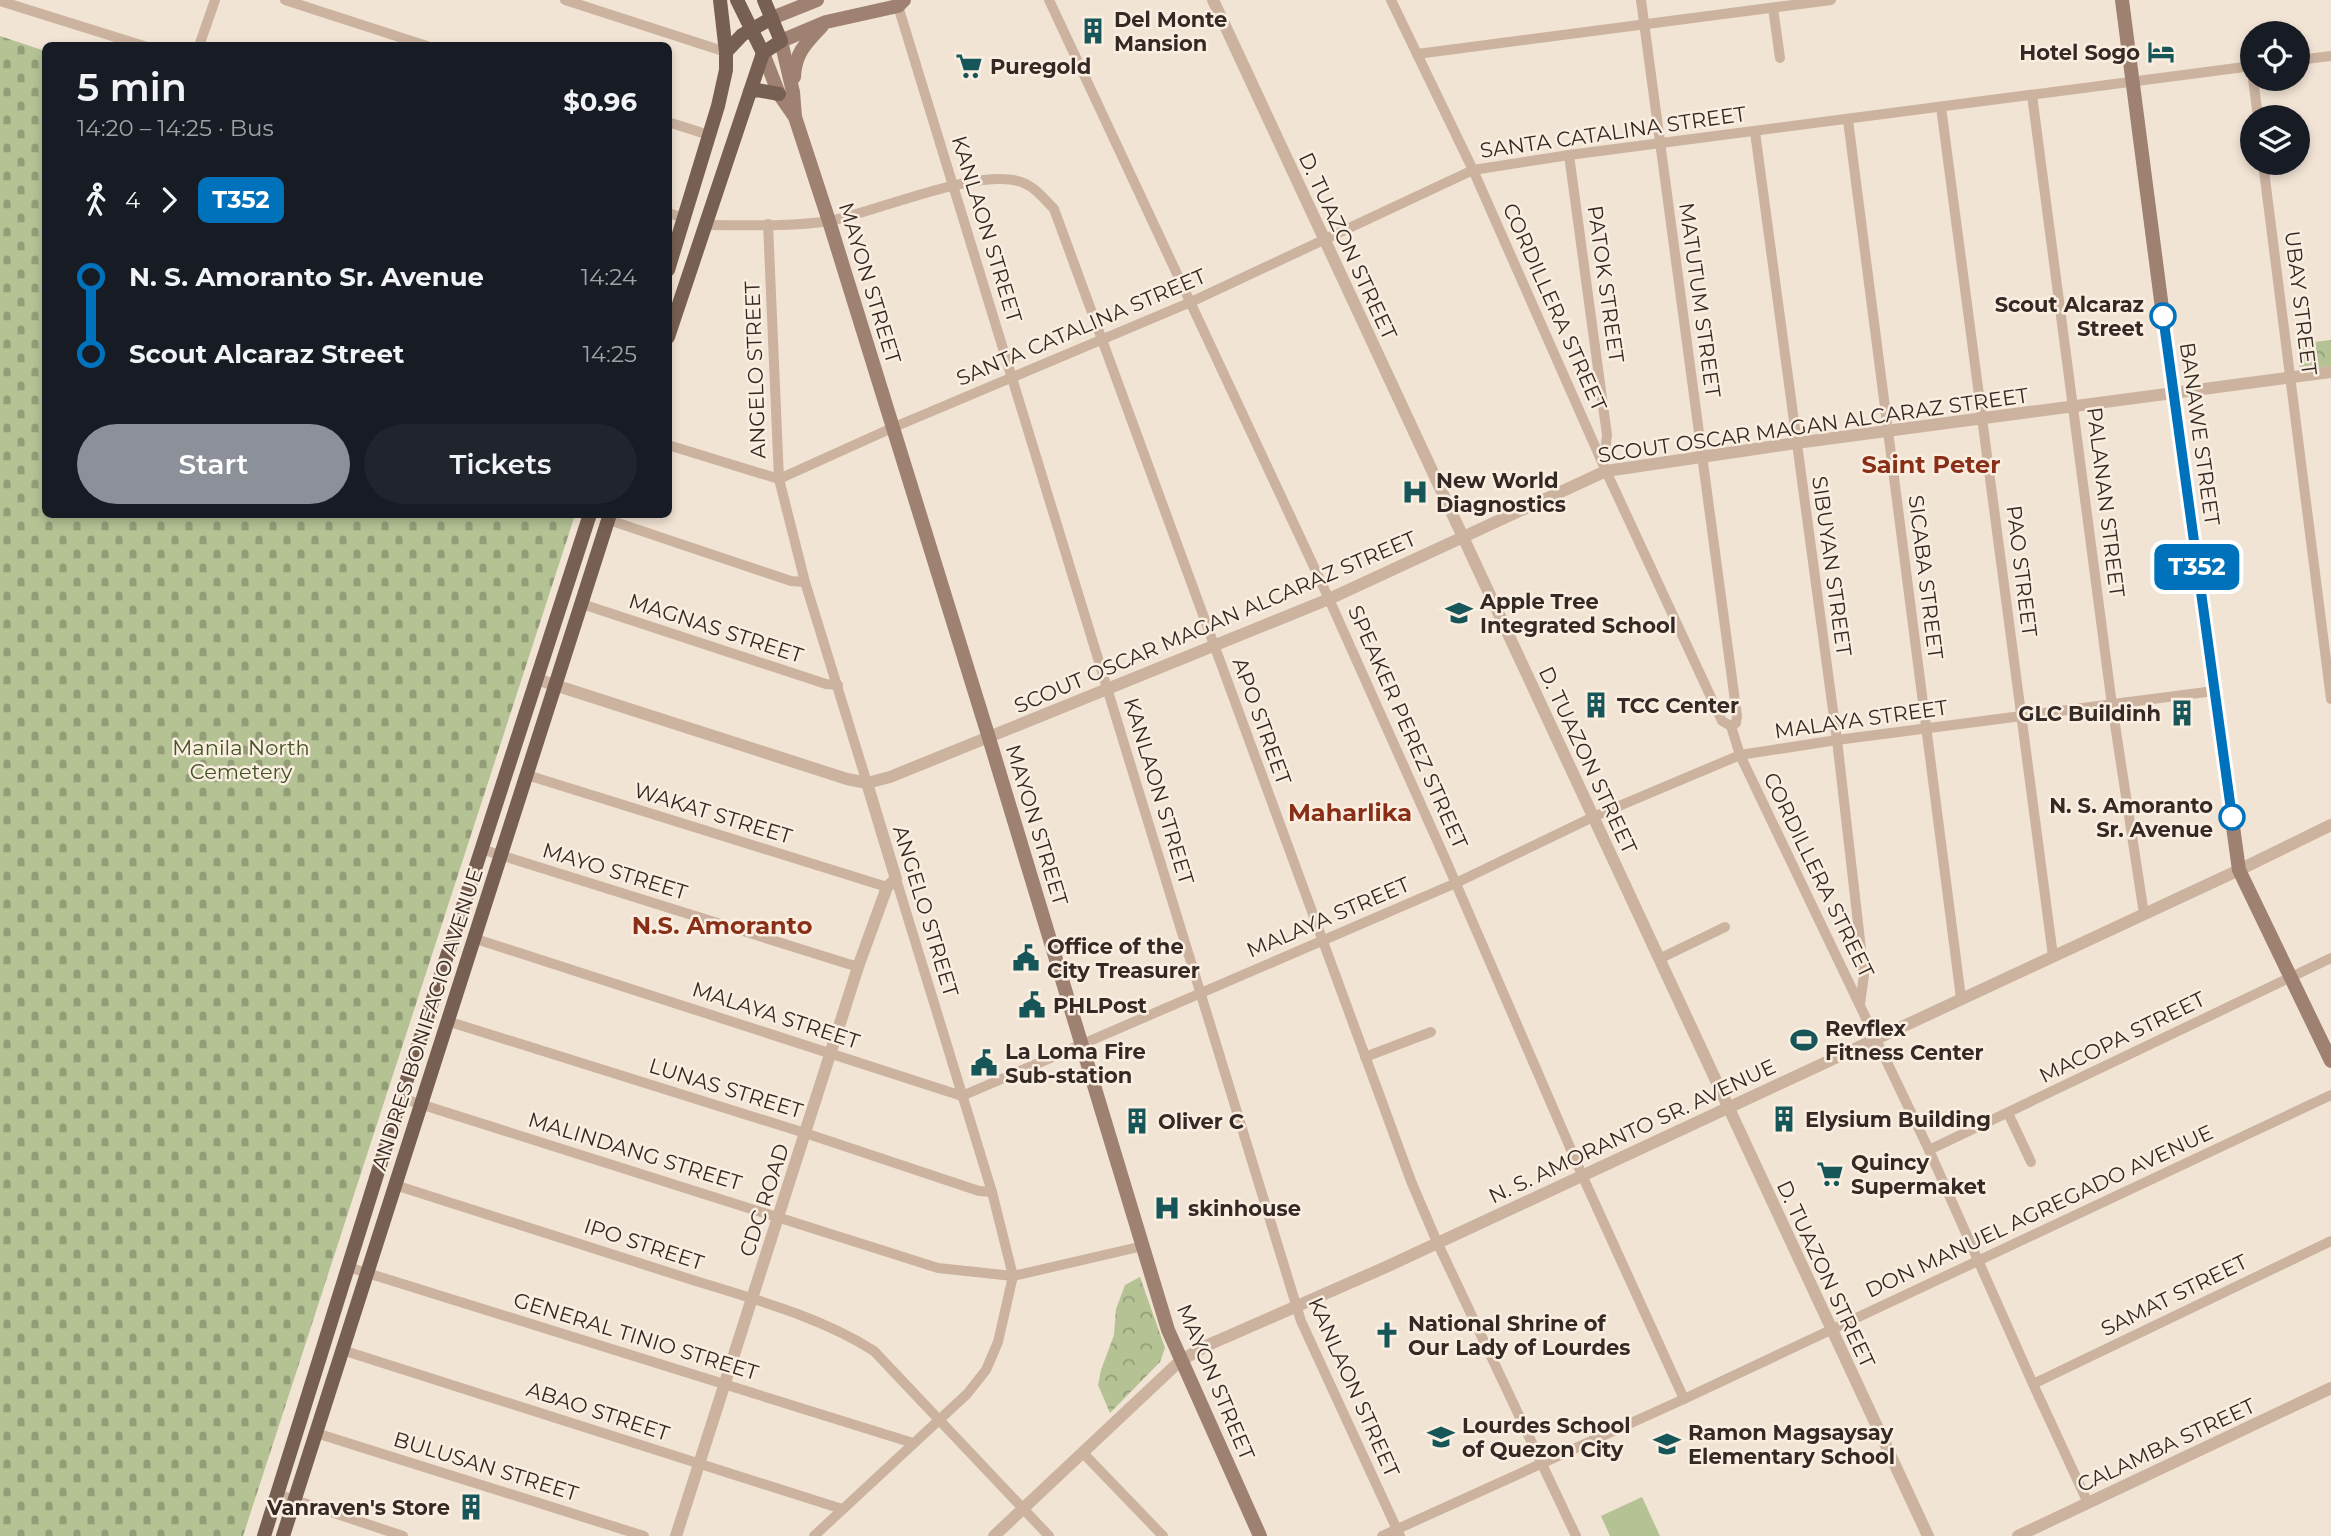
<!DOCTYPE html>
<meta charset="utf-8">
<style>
body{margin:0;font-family:Montserrat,sans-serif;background:#20242c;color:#f1f3f6;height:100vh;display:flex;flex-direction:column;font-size:26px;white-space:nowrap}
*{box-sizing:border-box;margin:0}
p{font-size:23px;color:#9ea1a6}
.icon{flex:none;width:38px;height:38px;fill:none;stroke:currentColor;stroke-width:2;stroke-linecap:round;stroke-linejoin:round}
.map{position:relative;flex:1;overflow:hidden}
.panel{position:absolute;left:42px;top:42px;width:630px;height:476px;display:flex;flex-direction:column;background:#171b24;border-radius:10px;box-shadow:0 4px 10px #0003}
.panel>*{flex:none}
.badge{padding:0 14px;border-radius:10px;font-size:24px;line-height:46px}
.buttons{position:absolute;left:2240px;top:21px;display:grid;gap:14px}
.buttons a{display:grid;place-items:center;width:70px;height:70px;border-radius:50%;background:#171b24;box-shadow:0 4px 10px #0003;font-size:35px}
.map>.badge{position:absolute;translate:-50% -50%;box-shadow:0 0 0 4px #fff}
.legs{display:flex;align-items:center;gap:10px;height:77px;padding:0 35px;font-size:23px}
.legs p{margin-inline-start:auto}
.headline{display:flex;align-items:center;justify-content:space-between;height:119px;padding:0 35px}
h1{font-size:38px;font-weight:600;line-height:52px}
.primary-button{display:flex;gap:14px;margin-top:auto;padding:14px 35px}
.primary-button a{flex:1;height:80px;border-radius:42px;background:#8c9099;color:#fff;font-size:28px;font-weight:600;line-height:80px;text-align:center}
.primary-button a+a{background:#20242c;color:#f1f3f6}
ul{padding:0 35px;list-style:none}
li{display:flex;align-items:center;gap:24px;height:77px;font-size:26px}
li i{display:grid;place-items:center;width:10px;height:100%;margin:0 9px;background:currentColor}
li i::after{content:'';width:18px;height:18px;margin:-9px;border:5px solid;border-radius:50%;background:#171b24}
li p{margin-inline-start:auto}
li:first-child i{background:linear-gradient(#0000 50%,currentColor 0)}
li:last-child i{background:linear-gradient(currentColor 50%,#0000 0)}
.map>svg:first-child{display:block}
.forest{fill:url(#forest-crowns)}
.cemetery{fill:url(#cemetery-stones)}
.garden{fill:#b4c294}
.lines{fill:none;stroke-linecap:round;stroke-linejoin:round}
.minor{stroke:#cbb3a0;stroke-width:10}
.tertiary{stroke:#cbb3a0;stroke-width:12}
.secondary{stroke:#9f8172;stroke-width:14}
.primary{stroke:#785f53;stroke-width:14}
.line-1-casing{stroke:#fff;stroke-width:16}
.line-1{stroke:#0072bc;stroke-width:10}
.stop-1-dot{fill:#fff;stroke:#0072bc;stroke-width:3.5}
.labels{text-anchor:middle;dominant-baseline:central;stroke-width:5;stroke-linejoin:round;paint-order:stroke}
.poi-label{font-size:21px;font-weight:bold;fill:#342924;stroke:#faeee1;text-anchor:start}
.street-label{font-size:21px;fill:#342924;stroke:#faeee1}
.stop-label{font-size:21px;font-weight:bold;fill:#342924;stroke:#faeee1;text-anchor:end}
.park-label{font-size:21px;fill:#445426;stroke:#faeee1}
.quarter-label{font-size:24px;font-weight:bold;fill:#892f17;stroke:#faeee1}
</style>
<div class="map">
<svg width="2331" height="1536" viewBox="0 0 2331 1536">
<defs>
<pattern id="forest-crowns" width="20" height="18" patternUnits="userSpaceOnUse" patternTransform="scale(1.75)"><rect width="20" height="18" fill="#b4c294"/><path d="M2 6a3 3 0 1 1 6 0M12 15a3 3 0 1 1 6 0" fill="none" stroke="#939e79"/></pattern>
<pattern id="cemetery-stones" width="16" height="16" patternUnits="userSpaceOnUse" patternTransform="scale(1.75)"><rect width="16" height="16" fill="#b4c294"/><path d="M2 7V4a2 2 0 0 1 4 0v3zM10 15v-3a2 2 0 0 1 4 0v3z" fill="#939e79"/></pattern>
</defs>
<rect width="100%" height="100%" fill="#f2e4d5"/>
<g class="forest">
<polygon points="2331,340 2331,366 2300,370 2297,344"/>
<polygon points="1140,1277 1165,1348 1160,1362 1110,1413 1098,1385 1101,1370 1114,1335 1116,1309 1125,1285"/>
</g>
<polygon class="cemetery" points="0,36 45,51 46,514 575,515 243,1536 0,1536"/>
<polygon class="garden" points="1642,1497 1660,1536 1610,1536 1601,1516"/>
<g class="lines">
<g class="minor">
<polyline points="285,0 427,46"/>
<polyline points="565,0 726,52"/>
<polyline points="1049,0 1329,599 1444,856 1582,1175 1684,1399"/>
<polyline points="1391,0 1473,170 1606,471 1722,721 1731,726 1740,755 1929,1150 2033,1384 2088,1503"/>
<polyline points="1641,0 1737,716 1736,723 1731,726"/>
<polyline points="0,1 144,46"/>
<polyline points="898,6 1301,1321 1400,1536"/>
<polyline points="1773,8 1780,58"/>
<polyline points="199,46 215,0"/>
<polyline points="1417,54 1831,0"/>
<polyline points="2298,60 2331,56"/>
<polyline points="2253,79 2258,117"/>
<polyline points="2032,95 2112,705 2144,914"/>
<polyline points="1941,107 2053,956"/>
<polyline points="1848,120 1961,998"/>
<polyline points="668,122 709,135"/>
<polyline points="1755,132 1837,740 1864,975 1860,1004"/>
<polyline points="1569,155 1607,435 1605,452 1601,459"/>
<polyline points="2263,163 2331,699"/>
<polyline points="668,213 685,218"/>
<polyline points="768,224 779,479 805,582 867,783"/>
<path d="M 706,225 C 746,225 789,227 829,221 C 875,213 986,163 1026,184 C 1037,189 1046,201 1054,209 L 1411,1181 L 1437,1242 L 1576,1536"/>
<polyline points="668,445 779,479 892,428 1191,302 1473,170 1569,155 2252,66"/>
<polyline points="609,520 791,581 805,582"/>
<polyline points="582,604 826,684 838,685"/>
<polyline points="527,775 887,887"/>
<polyline points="481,849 858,967"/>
<polyline points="473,938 962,1096 1456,883 1593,817 1740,755 1837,740 2214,691"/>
<polyline points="1659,959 1725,927"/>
<polyline points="447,1021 805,1133 979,1191 992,1192"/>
<polyline points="1365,1057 1431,1032"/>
<polyline points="401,1098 938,1268 1013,1276 1143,1246"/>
<polyline points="2008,1113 2031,1162"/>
<polyline points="1929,1150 2331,958"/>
<path d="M 395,1185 C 490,1216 585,1246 680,1276 C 745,1297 816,1314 874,1351 L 1049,1536"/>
<polyline points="348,1267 913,1443"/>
<polyline points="342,1350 842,1509"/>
<polyline points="2033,1384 2331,1241"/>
<polyline points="316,1433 644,1536"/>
<polyline points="1083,1453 1163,1536"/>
<polyline points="277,1494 403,1536"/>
<polyline points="814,1536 967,1394 986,1370 998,1342 1013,1276 992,1192 896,879"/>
<polyline points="1382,1536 1684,1399 2331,1095"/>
</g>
<g class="tertiary">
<polyline points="1213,0 1928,1536"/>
<polyline points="536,679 847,779 867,783 890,777 1329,599 1606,471 1796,443 2331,372"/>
<polyline points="676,1536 858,967 887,887 896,879 867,783"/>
<polyline points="994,1536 1180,1361 1208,1345 1386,1267 2239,870 2331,825"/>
<polyline points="2018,1536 2331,1388"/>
</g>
<g class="secondary">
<polyline points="904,0 898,6 826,22 781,41 793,92 795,117 829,221 989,738 1168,1330 1260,1536"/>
<polyline points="2122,0 2173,393 2239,870 2331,1061"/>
<polyline points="772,18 817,0"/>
<polyline points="763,53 779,94 795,117"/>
<path d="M 794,77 C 795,53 806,43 822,26"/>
</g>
<g class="primary">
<polyline points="737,0 763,53"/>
<polyline points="726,52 742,35 772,18"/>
<polyline points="750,92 757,90 779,94"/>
<polyline points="668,270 718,106 726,70 726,52 720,0"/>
<polyline points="668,337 763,53 781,41 764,0"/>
<polyline points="264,1536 401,1098 590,514"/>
<polyline points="283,1536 610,514"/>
</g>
</g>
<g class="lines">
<g class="line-1-casing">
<polyline id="line-1" points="2163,316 2232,817"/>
</g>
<use href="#line-1" class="line-1"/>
</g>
<defs>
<g id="building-bare" transform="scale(2.1)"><path d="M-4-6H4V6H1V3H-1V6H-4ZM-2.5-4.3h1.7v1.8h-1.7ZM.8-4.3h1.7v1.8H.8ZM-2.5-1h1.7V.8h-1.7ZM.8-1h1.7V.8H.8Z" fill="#175658" stroke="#faeee1" stroke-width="2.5" paint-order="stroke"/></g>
<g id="hotel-bare" transform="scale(2.1)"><path d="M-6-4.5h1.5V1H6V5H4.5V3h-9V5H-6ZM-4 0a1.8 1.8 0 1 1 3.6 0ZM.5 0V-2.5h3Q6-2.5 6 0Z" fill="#175658" stroke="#faeee1" stroke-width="2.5" paint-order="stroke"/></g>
<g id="supermarket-bare" transform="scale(2.1)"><path d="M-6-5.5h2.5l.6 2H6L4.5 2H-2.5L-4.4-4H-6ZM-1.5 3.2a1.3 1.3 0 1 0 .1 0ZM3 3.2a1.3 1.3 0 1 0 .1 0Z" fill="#175658" stroke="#faeee1" stroke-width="2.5" paint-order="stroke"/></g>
<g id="hospital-bare" transform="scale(2.1)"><path d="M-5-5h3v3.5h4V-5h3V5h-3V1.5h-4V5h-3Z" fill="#175658" stroke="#faeee1" stroke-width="2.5" paint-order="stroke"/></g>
<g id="school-bare" transform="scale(2.1)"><path d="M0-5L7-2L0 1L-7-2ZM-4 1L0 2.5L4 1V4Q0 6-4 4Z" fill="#175658" stroke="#faeee1" stroke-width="2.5" paint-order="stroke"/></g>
<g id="civic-bare" transform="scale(2.1)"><path d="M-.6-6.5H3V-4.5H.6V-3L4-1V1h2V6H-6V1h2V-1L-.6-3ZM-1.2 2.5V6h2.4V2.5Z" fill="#175658" stroke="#faeee1" stroke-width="2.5" paint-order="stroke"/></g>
<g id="stadium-bare" transform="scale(2.1)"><path d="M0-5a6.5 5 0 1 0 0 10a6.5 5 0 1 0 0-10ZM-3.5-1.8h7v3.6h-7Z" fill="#175658" stroke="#faeee1" stroke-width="2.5" paint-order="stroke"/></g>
<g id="church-bare" transform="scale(2.1)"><path d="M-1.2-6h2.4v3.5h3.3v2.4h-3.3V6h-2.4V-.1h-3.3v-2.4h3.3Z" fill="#175658" stroke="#faeee1" stroke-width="2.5" paint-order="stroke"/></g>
</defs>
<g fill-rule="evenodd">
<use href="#building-bare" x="1093" y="31"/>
<use href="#hotel-bare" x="2161" y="52"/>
<use href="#supermarket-bare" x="969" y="66"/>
<use href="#hospital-bare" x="1415" y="492"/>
<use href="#school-bare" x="1459" y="613"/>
<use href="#building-bare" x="1596" y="705"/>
<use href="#building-bare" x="2182" y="713"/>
<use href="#civic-bare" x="1026" y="958"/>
<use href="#civic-bare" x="1032" y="1005"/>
<use href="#stadium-bare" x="1804" y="1040"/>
<use href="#civic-bare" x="984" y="1063"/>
<use href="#building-bare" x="1784" y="1119"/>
<use href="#building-bare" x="1137" y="1121"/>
<use href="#supermarket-bare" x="1830" y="1174"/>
<use href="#hospital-bare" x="1167" y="1208"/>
<use href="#church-bare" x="1387" y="1335"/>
<use href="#school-bare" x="1441" y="1437"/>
<use href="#school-bare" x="1667" y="1444"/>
<use href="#building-bare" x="471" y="1507"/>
</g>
<g class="stop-1-dot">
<circle cx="2163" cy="316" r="12"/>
<circle cx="2232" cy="817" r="12"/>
</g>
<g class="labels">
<g class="poi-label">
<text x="1114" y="19">Del Monte<tspan x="1114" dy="24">Mansion</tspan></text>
<text x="2140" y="52" text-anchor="end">Hotel Sogo</text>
<text x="990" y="66">Puregold</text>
<text x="1436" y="480">New World<tspan x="1436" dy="24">Diagnostics</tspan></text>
<text x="1480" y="601">Apple Tree<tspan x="1480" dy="24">Integrated School</tspan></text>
<text x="1617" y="705">TCC Center</text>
<text x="2161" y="713" text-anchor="end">GLC Buildinh</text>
<text x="1047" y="946">Office of the<tspan x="1047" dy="24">City Treasurer</tspan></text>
<text x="1053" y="1005">PHLPost</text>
<text x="1825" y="1028">Revflex<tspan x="1825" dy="24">Fitness Center</tspan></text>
<text x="1005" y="1051">La Loma Fire<tspan x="1005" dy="24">Sub-station</tspan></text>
<text x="1805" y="1119">Elysium Building</text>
<text x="1158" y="1121">Oliver C</text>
<text x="1851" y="1162">Quincy<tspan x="1851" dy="24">Supermaket</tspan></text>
<text x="1188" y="1208">skinhouse</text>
<text x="1408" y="1323">National Shrine of<tspan x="1408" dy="24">Our Lady of Lourdes</tspan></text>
<text x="1462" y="1425">Lourdes School<tspan x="1462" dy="24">of Quezon City</tspan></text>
<text x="1688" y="1432">Ramon Magsaysay<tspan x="1688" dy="24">Elementary School</tspan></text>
<text x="450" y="1507" text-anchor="end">Vanraven's Store</text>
</g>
<g class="street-label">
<text transform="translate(1613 132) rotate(-8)">SANTA CATALINA STREET</text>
<text transform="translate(987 229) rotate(73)">KANLAON STREET</text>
<text transform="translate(1348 246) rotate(65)">D. TUAZON STREET</text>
<text transform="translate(870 283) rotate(73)">MAYON STREET</text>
<text transform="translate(1606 284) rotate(82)">PATOK STREET</text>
<text transform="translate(1700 300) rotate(82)">MATUTUM STREET</text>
<text transform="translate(2301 303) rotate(83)">UBAY STREET</text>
<text transform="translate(1555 307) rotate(66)">CORDILLERA STREET</text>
<text transform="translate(1081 327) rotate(-23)">SANTA CATALINA STREET</text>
<text transform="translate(755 370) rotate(-92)">ANGELO STREET</text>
<text transform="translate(1813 425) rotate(-8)">SCOUT OSCAR MAGAN ALCARAZ STREET</text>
<text transform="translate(2200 434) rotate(82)">BANAWE STREET</text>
<text transform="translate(2106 502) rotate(83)">PALANAN STREET</text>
<text transform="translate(1832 566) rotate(82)">SIBUYAN STREET</text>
<text transform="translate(2022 571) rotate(83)">PAO STREET</text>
<text transform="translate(1926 577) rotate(83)">SICABA STREET</text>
<text transform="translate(1215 622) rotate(-23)">SCOUT OSCAR MAGAN ALCARAZ STREET</text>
<text transform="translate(716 628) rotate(18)">MAGNAS STREET</text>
<text transform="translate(1861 719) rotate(-8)">MALAYA STREET</text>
<text transform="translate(1262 721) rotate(70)">APO STREET</text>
<text transform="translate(1408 727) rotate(66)">SPEAKER PEREZ STREET</text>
<text transform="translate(1588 760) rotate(65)">D. TUAZON STREET</text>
<text transform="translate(1159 791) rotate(73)">KANLAON STREET</text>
<text transform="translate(713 813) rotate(17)">WAKAT STREET</text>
<text transform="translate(1037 825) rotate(73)">MAYON STREET</text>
<text transform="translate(615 871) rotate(17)">MAYO STREET</text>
<text transform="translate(1819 875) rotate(64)">CORDILLERA STREET</text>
<text transform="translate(926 911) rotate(73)">ANGELO STREET</text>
<text transform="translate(1328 917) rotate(-23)">MALAYA STREET</text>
<text transform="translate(776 1015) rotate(18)">MALAYA STREET</text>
<text transform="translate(427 1019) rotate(-72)">ANDRES BONIFACIO AVENUE</text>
<text transform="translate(2122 1037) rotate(-26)">MACOPA STREET</text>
<text transform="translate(726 1088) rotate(17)">LUNAS STREET</text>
<text transform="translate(1632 1131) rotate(-25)">N. S. AMORANTO SR. AVENUE</text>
<text transform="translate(635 1151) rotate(17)">MALINDANG STREET</text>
<text transform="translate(764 1200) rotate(-72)">CDC ROAD</text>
<text transform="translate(2039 1211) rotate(-25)">DON MANUEL AGREGADO AVENUE</text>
<text transform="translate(644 1244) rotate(18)">IPO STREET</text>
<text transform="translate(1826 1274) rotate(65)">D. TUAZON STREET</text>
<text transform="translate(2174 1295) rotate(-26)">SAMAT STREET</text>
<text transform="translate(636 1336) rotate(17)">GENERAL TINIO STREET</text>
<text transform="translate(1216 1382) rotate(67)">MAYON STREET</text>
<text transform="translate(1354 1387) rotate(66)">KANLAON STREET</text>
<text transform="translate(598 1411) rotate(18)">ABAO STREET</text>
<text transform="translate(2166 1445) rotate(-25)">CALAMBA STREET</text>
<text transform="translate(486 1466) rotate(17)">BULUSAN STREET</text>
</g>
<g class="stop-label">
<text x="2144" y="304">Scout Alcaraz<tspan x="2144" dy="24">Street</tspan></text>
<text x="2213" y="805">N. S. Amoranto<tspan x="2213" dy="24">Sr. Avenue</tspan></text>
</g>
<g class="park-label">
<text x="241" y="747">Manila North<tspan x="241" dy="24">Cemetery</tspan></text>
</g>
<g class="quarter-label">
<text x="1931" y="464">Saint Peter</text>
<text x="1350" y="812">Maharlika</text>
<text x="722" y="925">N.S. Amoranto</text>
</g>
</g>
</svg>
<div class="buttons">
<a><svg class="icon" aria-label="locate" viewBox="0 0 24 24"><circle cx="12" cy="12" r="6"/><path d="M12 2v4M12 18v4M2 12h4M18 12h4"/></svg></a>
<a><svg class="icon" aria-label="layers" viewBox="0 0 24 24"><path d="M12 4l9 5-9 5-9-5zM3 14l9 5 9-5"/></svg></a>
</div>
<b class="badge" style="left:2197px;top:567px;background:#0072bc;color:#fff">T352</b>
<section class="panel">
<div class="headline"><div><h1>5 min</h1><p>14:20 – 14:25 · Bus</p></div><b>$0.96</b></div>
<div class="legs"><svg class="icon" aria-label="walk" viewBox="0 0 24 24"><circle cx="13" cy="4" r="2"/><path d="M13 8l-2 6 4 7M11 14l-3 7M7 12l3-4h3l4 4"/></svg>4<svg class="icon" aria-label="forward" viewBox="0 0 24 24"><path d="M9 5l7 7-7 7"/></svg><b class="badge" style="background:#0072bc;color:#fff">T352</b></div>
<ul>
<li><i style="color:#0072bc"></i><b>N. S. Amoranto Sr. Avenue</b><p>14:24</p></li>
<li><i style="color:#0072bc"></i><b>Scout Alcaraz Street</b><p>14:25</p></li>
</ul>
<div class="primary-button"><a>Start</a><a>Tickets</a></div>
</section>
</div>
